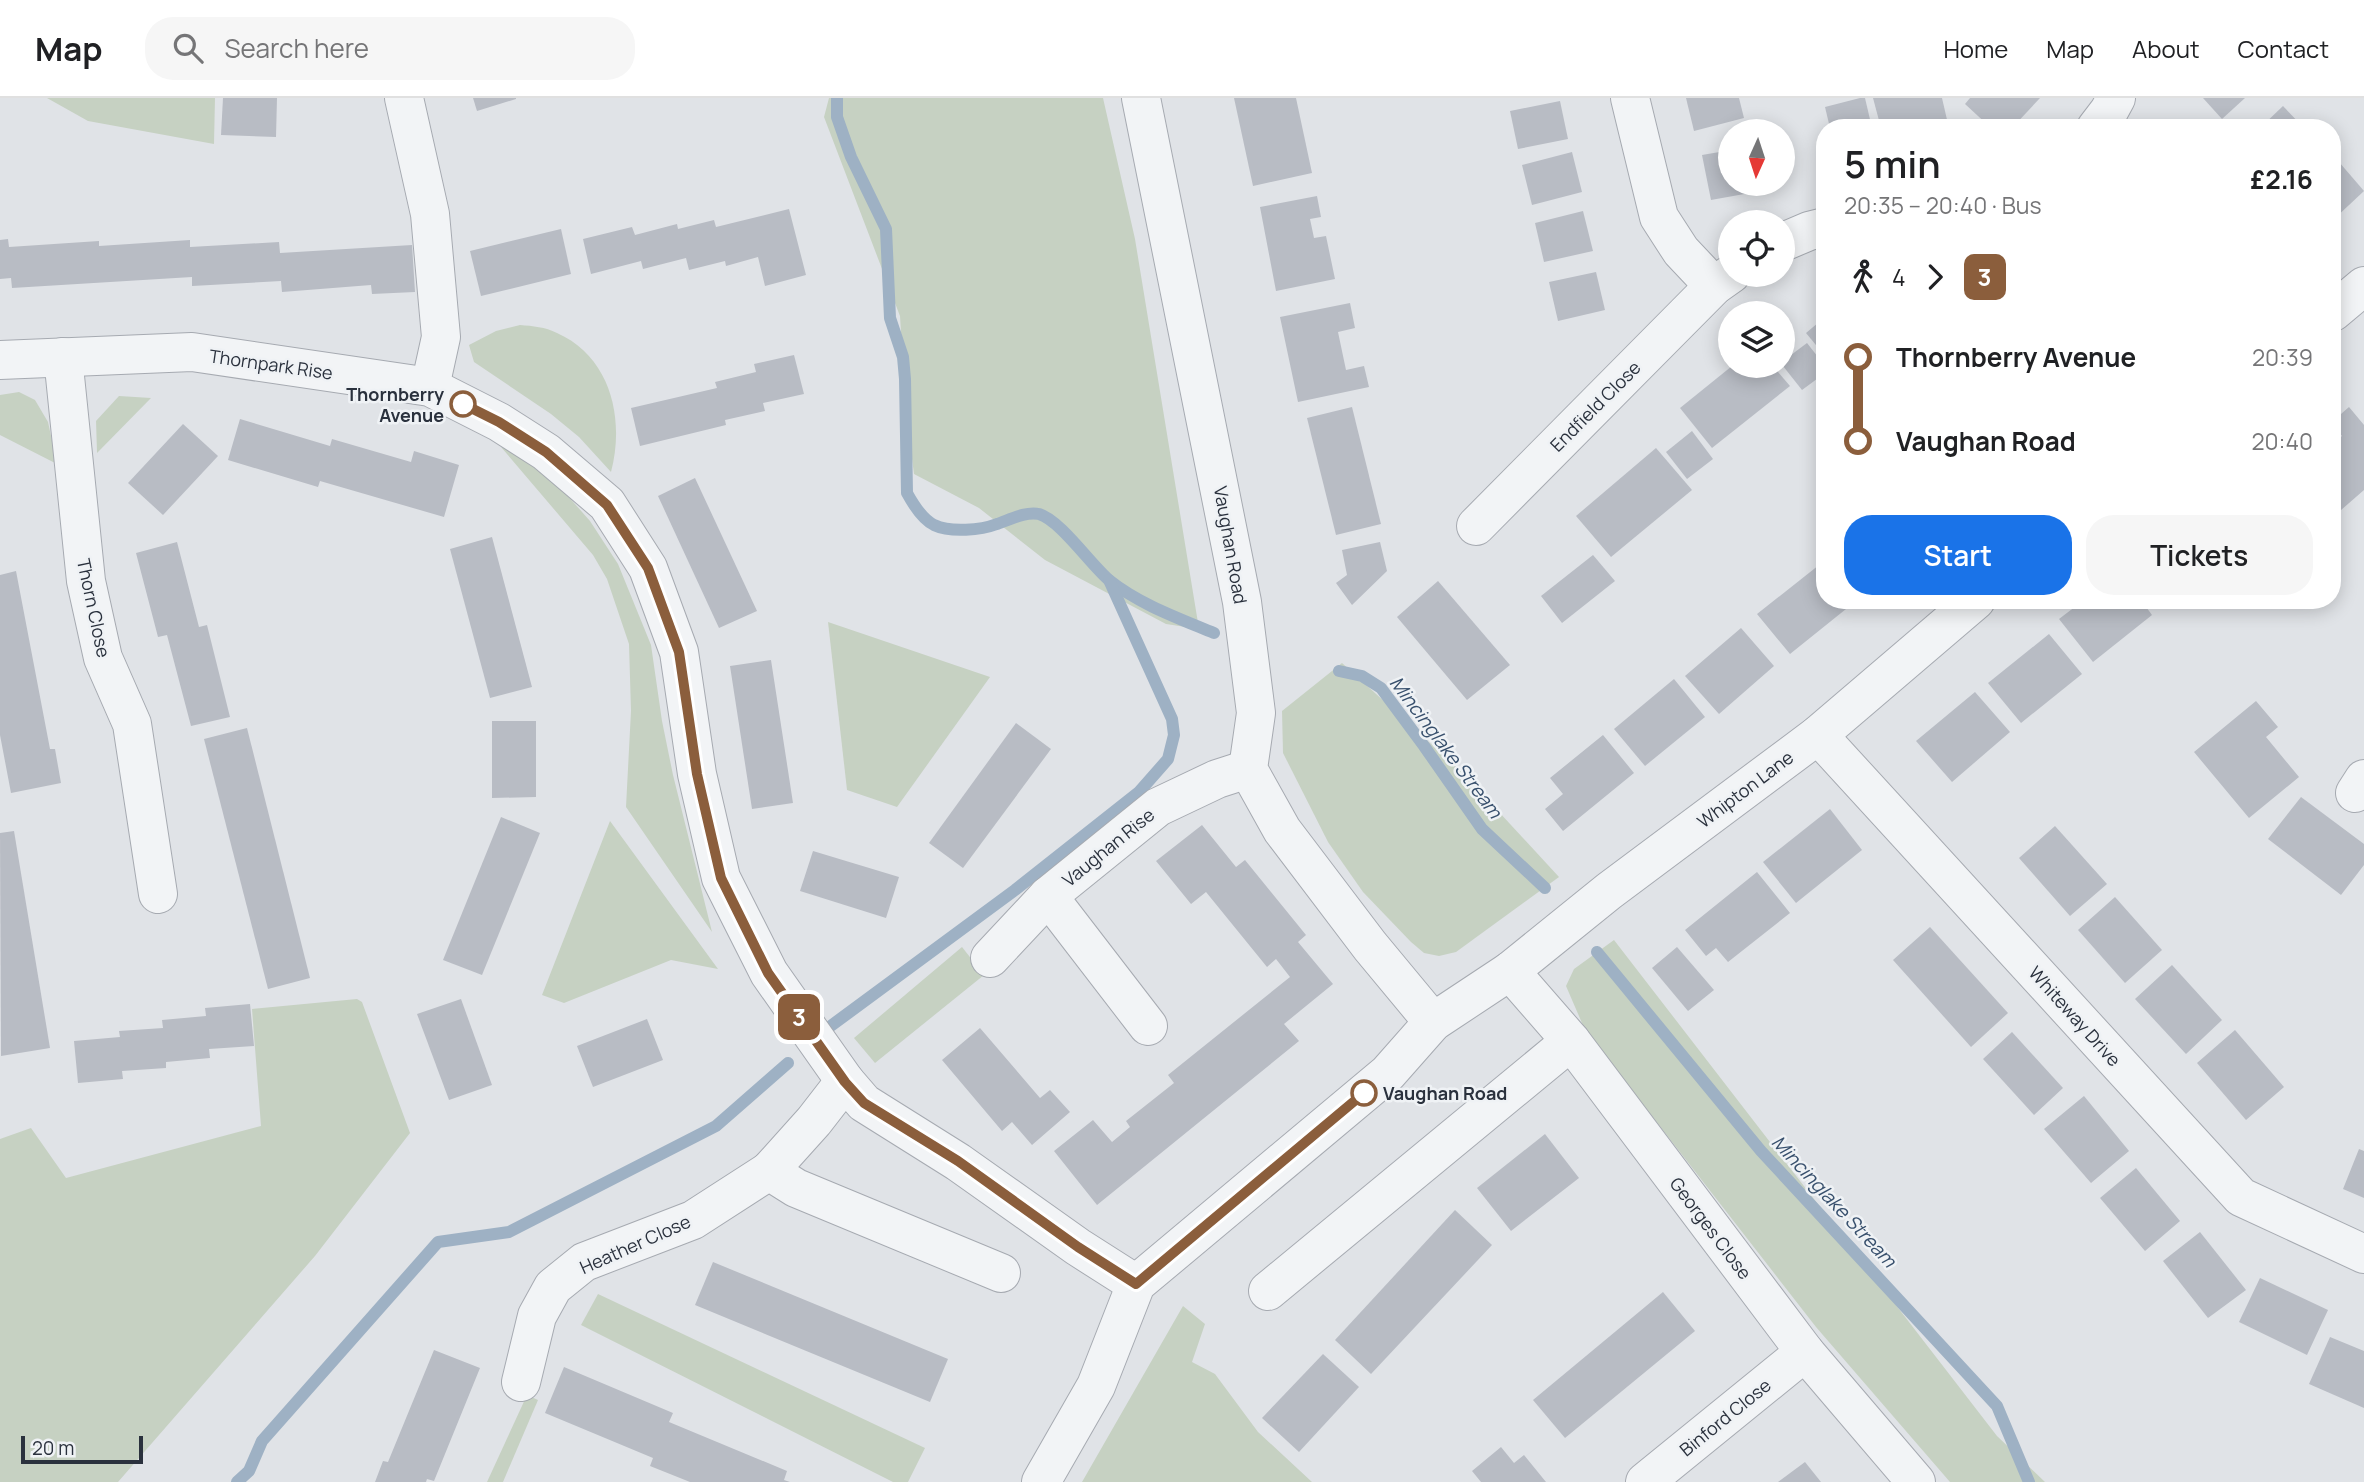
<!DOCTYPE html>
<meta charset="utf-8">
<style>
body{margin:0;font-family:Manrope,sans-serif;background:#f6f6f6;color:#202124;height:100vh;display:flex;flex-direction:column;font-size:26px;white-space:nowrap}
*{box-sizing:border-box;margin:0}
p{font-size:23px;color:#757577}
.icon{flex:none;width:38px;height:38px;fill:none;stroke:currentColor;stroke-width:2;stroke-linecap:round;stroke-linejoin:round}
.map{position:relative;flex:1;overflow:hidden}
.side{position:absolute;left:1816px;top:21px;width:525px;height:490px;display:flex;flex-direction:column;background:#fff;border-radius:28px;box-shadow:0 4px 18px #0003}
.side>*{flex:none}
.badge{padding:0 14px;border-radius:10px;font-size:24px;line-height:46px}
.needle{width:46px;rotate:183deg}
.tools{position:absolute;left:1718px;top:21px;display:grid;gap:14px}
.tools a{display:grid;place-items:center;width:77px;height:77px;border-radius:50%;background:#fff;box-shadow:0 4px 18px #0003;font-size:35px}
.scale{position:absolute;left:21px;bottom:18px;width:122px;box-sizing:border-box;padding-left:7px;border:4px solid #2a313d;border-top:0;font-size:19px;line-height:24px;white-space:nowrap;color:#2a313d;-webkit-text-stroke:5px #eff2f5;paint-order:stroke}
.map>.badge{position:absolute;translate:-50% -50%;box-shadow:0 0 0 4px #fff}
.legs{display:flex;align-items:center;gap:10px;height:77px;padding:0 28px;font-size:23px}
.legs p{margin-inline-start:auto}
.head{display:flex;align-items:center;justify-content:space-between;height:119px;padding:0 28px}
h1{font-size:38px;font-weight:600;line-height:52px}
.cta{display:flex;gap:14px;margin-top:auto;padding:14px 28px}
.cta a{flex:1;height:80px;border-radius:28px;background:#1a73e8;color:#fff;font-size:28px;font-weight:600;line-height:80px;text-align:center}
.cta a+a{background:#f6f6f6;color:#202124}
ul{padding:0 28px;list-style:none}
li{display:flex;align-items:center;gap:24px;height:84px;font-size:26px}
li i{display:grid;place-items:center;width:10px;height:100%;margin:0 9px;background:currentColor}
li i::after{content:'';width:18px;height:18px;margin:-9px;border:5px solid;border-radius:50%;background:#fff}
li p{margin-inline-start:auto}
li:first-child i{background:linear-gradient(#0000 50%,currentColor 0)}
li:last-child i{background:linear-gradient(currentColor 50%,#0000 0)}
header{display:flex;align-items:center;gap:42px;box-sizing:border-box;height:98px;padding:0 35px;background:#fff;border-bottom:2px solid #e0e0e0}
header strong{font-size:33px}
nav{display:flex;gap:38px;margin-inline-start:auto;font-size:24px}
.search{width:490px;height:63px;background:#f6f6f6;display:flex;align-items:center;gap:18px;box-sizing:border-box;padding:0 24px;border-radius:28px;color:#757577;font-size:26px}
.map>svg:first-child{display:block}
.green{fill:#c6d1c2}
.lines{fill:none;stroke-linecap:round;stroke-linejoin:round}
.stream{stroke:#9eb1c4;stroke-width:12}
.building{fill:#b8bcc4}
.minor-casing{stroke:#a6aab1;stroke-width:40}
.minor{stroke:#f2f4f6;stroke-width:38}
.line-1-casing{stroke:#fff;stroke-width:16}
.line-1{stroke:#8b5e3c;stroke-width:10}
.stop-1-dot{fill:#fff;stroke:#8b5e3c;stroke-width:3.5}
.labels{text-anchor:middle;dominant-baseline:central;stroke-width:5;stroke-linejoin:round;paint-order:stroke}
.street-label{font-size:18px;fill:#2a313d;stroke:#eff2f5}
.stop-label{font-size:18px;font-weight:bold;fill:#2a313d;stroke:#eff2f5;text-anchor:end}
.water-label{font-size:19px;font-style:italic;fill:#38506d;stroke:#eff2f5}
</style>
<header>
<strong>Map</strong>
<div class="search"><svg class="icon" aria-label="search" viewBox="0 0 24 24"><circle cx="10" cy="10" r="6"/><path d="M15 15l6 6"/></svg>Search here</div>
<nav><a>Home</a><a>Map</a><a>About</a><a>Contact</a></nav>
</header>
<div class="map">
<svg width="2364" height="1384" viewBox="0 0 2364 1384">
<rect width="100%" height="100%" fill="#e0e3e7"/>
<g class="green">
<polygon points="47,0 215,0 214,46 88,23"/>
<polygon points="829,0 1103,0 1135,141 1199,531 1166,526 1045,462 979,410 914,376 906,315 900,218 824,19"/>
<path d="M 520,227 C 533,228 545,229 557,235 C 611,259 625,321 611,374 L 579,339 L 551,316 L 474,264 L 469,247 L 496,233 Z"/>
<polygon points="19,294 35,302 48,324 57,366 0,337 0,297"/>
<polygon points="119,298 151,300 97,355 96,323"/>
<polygon points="501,349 525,357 559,388 590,423 618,466 651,547 662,623 673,677 712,834 626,709 631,613 629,546 607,481 593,457"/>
<polygon points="828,524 990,579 897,709 847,692"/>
<polygon points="1342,565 1462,674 1559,779 1456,854 1439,858 1424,855 1411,844 1363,794 1328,744 1283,655 1282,613"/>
<polygon points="610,723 718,871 671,862 564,905 542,897"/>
<polygon points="1614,842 1997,1338 2045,1384 1950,1384 1816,1229 1585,932 1566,888 1574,871"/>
<polygon points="962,849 984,877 875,965 854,940"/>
<polygon points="357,901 362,904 410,1035 315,1158 118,1384 0,1384 0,1041 31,1030 66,1080 261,1028 252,911"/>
<polygon points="598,1196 925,1350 908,1384 893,1384 581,1227"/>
<polygon points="1183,1208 1205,1226 1192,1264 1215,1276 1258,1334 1312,1384 1082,1384"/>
<polygon points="527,1297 538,1302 503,1384 487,1384"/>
</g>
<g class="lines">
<g class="stream">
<path d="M 837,0 L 837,19 L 851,59 L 886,131 L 890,220 L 903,259 L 905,281 L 907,395 C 913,406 922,421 934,427 C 951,435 981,432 997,426 C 1009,422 1026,413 1039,416 C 1060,422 1091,467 1109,482 C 1139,506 1178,520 1214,535"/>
<polyline points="1339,573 1362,578 1381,590 1424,648 1482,731 1545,790"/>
<polyline points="1597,854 1761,1053 1997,1308 2029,1384"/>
<polyline points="828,930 1015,792 1139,694 1168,661 1174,637 1172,621 1109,482"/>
<polyline points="237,1384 249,1373 262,1343 438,1144 509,1134 716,1028 788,965"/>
</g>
</g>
<g class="building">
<polygon points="223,0 277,0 276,39 221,37"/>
<polygon points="473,0 516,0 516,1 477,13"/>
<polygon points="1234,0 1296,0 1312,75 1253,88"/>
<polygon points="1686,0 1739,0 1744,20 1694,33"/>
<polygon points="1860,0 1865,0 1872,30 1830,30 1825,9"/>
<polygon points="1873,0 1942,0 1948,26 1933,30 1881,30"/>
<polygon points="1970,0 2040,0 2012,30 1991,30 1965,6"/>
<polygon points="2203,0 2245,0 2222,21"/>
<polygon points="1560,3 1568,41 1518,51 1510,13"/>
<polygon points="2283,8 2304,30 2260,30"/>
<polygon points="1731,52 1731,86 1759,86 1761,93 1711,102 1702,57"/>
<polygon points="1572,54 1582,94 1532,107 1522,67"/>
<polygon points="2333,57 2364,93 2333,122"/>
<polygon points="1317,98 1321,119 1310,121 1314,140 1326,138 1335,181 1276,193 1260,109"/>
<polygon points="789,111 806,177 765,188 758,159 726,168 725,163 689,172 686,160 643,171 641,163 591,176 583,141 632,129 635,137 677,126 678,131 714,122 716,129"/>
<polygon points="1583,113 1593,153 1544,164 1535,125"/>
<polygon points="561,131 571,176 481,198 470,153"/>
<polygon points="8,141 9,149 99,143 99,148 190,142 190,149 279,144 280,155 412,147 415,194 372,196 371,187 282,194 281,183 192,188 192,179 12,190 11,180 0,181 0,142"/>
<polygon points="1596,174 1605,212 1558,223 1549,184"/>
<polygon points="1350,205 1355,230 1338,234 1346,272 1364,268 1369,289 1298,304 1280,219"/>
<polygon points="1825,219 1825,258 1806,235"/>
<polygon points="1807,245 1825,268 1825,275 1802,292 1783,268 1783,263"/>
<polygon points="794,257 804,296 763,305 765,313 725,322 726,327 640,348 631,310 717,290 715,284 756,274 754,266"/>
<polygon points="1732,268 1773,268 1790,288 1712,350 1680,310"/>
<polygon points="1352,309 1381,426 1336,437 1307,320"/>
<polygon points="2349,309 2364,327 2364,392 2333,419 2333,345 2342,338 2333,327 2333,323"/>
<polygon points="240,321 330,348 332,341 411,364 414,353 459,367 444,419 320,383 318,389 228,362"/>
<polygon points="183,326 218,358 163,417 128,385"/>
<polygon points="1692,333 1713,361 1687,381 1666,354"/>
<polygon points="1656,350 1692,392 1611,459 1576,418"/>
<polygon points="695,380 757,513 719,530 658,398"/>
<polygon points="492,439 532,589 490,600 450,451"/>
<polygon points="177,444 199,529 207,527 230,619 191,628 167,537 158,539 136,455"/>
<polygon points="1380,444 1387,473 1352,507 1336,485 1347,477 1342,452"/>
<polygon points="1593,457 1615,483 1562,525 1541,498"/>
<polygon points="1819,467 1825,475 1825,502 1847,502 1851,507 1790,556 1757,516"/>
<polygon points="16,473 50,651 55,651 61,685 11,695 0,637 0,477"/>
<polygon points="1438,483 1510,567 1467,602 1397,519"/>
<polygon points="2084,502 2141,502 2152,517 2093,564 2059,521"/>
<polygon points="1741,530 1774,568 1719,616 1685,578"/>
<polygon points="2049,536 2082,576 2021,625 1988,585"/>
<polygon points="771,562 793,705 752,711 730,568"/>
<polygon points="1674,581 1705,619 1645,668 1614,631"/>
<polygon points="1975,594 2010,634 1952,684 1916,643"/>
<polygon points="2256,603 2278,629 2266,639 2299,679 2249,720 2194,654"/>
<polygon points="492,623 536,623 536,699 492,700"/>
<polygon points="1016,625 1051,651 963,770 929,745"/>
<polygon points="247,630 310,880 268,891 204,641"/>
<polygon points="1603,637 1634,675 1563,733 1545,711 1563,696 1550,680"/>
<polygon points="2301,699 2364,746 2364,767 2341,797 2268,741"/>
<polygon points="1830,711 1862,752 1796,805 1763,764"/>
<polygon points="501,719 540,735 482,877 443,862"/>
<polygon points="1202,727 1236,769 1245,762 1306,837 1298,844 1333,886 1284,926 1299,943 1097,1107 1054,1053 1093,1022 1112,1044 1130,1029 1126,1023 1174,985 1168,977 1290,879 1276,861 1267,869 1206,794 1191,806 1156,763"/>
<polygon points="2055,728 2107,786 2070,818 2019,760"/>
<polygon points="14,733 50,950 1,958 0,735"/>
<polygon points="813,753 899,779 886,820 800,793"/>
<polygon points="1757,774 1790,815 1728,864 1716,850 1706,858 1685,832"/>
<polygon points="2115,799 2162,852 2125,885 2078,832"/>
<polygon points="1930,829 2008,915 1971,949 1893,862"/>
<polygon points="1677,849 1714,892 1688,913 1652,870"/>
<polygon points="2172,867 2222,922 2186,956 2135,901"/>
<polygon points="461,901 492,987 449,1002 417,916"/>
<polygon points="250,906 254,948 209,951 210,960 166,964 166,970 122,973 123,981 78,985 74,943 120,939 119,933 163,930 162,922 206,918 205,910"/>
<polygon points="647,921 663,962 593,989 577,948"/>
<polygon points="980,930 1040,1000 1050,992 1070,1014 1032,1047 1012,1024 1002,1033 942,962"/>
<polygon points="2235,932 2284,989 2246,1022 2197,965"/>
<polygon points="2012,934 2063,990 2034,1017 1983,961"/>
<polygon points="2084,998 2129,1053 2091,1085 2044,1031"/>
<polygon points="1545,1036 1579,1080 1511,1133 1477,1090"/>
<polygon points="2359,1051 2364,1053 2364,1100 2343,1091"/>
<polygon points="2136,1070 2180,1123 2145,1153 2100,1100"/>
<polygon points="1455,1112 1492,1147 1371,1276 1335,1242"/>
<polygon points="2200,1134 2246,1192 2208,1220 2163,1163"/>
<polygon points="713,1164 948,1261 930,1304 695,1207"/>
<polygon points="2260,1180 2328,1212 2307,1257 2239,1224"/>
<polygon points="1663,1194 1695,1233 1565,1340 1533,1302"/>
<polygon points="2330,1239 2364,1253 2364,1310 2309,1286"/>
<polygon points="434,1252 480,1270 434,1383 427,1381 426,1384 375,1384 383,1363 388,1364"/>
<polygon points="1323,1256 1359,1289 1299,1354 1262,1320"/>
<polygon points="564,1269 673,1315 669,1324 787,1373 784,1382 790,1384 690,1384 650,1368 653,1360 545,1315"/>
<polygon points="1501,1349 1514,1365 1524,1357 1546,1384 1481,1384 1472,1373"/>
<polygon points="1805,1364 1821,1384 1778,1384"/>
</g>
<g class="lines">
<g class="minor-casing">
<g id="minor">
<polyline points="404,0 430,116 441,239 430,289"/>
<polyline points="1141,0 1242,504 1256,615 1248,671 1282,732 1370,848 1433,924"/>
<polyline points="1630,0 1659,119 1681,153 1714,188"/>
<polyline points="2096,30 2109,13 2116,0"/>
<polyline points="1783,144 1809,133 1825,129"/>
<polyline points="2333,214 2364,188"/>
<polyline points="63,259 86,483 103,560 132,626 158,796"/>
<polyline points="0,262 192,254 430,289 499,324 546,354 607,406 648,470 679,554 697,676 721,780 769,875 845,983 864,1005 958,1064 1078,1149 1136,1186"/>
<polyline points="1476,428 1714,188 1731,176"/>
<polyline points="1818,637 2241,1099 2364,1156"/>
<polyline points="2355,695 2364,681"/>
<polyline points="1048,798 1148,928"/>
<polyline points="990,860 1048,798 1158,709 1217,681 1248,671"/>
<polyline points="1510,873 1571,943 1805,1254 1916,1384"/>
<polyline points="769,1073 814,1023 845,983"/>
<polyline points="1268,1193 1571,943"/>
<polyline points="521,1284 537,1218 553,1189 584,1164 693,1122 769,1073 796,1090 1001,1175"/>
<polyline points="1041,1384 1096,1288 1136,1186 1388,975 1433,924 1510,873 1609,793 1818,637 1976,502"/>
<polyline points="1645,1384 1805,1254"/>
</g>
</g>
<use href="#minor" class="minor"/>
</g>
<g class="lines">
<g class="line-1-casing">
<polyline id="line-1" points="463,306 499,324 546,354 607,407 648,470 679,554 697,676 721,780 768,875 845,984 864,1005 958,1063 1078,1149 1136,1186 1364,995"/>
</g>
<use href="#line-1" class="line-1"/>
</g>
<g class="stop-1-dot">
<circle cx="463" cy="306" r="12"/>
<circle cx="1364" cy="995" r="12"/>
</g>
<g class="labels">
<g class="street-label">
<text transform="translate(271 266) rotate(8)">Thornpark Rise</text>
<text transform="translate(1595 308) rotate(-45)">Endfield Close</text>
<text transform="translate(1231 447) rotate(80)">Vaughan Road</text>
<text transform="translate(94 510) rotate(78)">Thorn Close</text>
<text transform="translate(1745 691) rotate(-37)">Whipton Lane</text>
<text transform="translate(1108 749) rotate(-39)">Vaughan Rise</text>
<text transform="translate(2075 918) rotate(48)">Whiteway Drive</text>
<text transform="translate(1711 1130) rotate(53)">Georges Close</text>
<text transform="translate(635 1146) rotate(-24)">Heather Close</text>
<text transform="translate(1725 1319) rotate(-39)">Binford Close</text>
</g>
<g class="stop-label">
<text x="444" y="296">Thornberry<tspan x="444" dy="21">Avenue</tspan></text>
<text x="1383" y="995" text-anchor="start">Vaughan Road</text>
</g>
<g class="water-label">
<text transform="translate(1446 649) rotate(53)">Mincinglake Stream</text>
<text transform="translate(1834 1103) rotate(47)">Mincinglake Stream</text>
</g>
</g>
</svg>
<div class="tools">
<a><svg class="needle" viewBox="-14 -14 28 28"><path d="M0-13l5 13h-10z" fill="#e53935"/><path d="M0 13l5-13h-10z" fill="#757577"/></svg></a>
<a><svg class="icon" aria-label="locate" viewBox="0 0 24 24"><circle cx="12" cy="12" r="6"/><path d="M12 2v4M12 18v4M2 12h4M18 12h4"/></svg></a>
<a><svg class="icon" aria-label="layers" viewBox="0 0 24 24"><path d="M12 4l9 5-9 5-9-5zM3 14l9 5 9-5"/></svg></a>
</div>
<div class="scale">20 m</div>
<b class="badge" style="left:799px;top:919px;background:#8b5e3c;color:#fff">3</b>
<section class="side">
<div class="head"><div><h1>5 min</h1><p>20:35 – 20:40 · Bus</p></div><b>£2.16</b></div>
<div class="legs"><svg class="icon" aria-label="walk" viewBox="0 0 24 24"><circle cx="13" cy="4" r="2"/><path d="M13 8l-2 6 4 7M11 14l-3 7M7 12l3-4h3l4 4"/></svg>4<svg class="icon" aria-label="forward" viewBox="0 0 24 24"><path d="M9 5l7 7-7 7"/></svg><b class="badge" style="background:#8b5e3c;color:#fff">3</b></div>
<ul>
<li><i style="color:#8b5e3c"></i><b>Thornberry Avenue</b><p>20:39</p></li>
<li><i style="color:#8b5e3c"></i><b>Vaughan Road</b><p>20:40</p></li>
</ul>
<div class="cta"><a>Start</a><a>Tickets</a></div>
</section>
</div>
